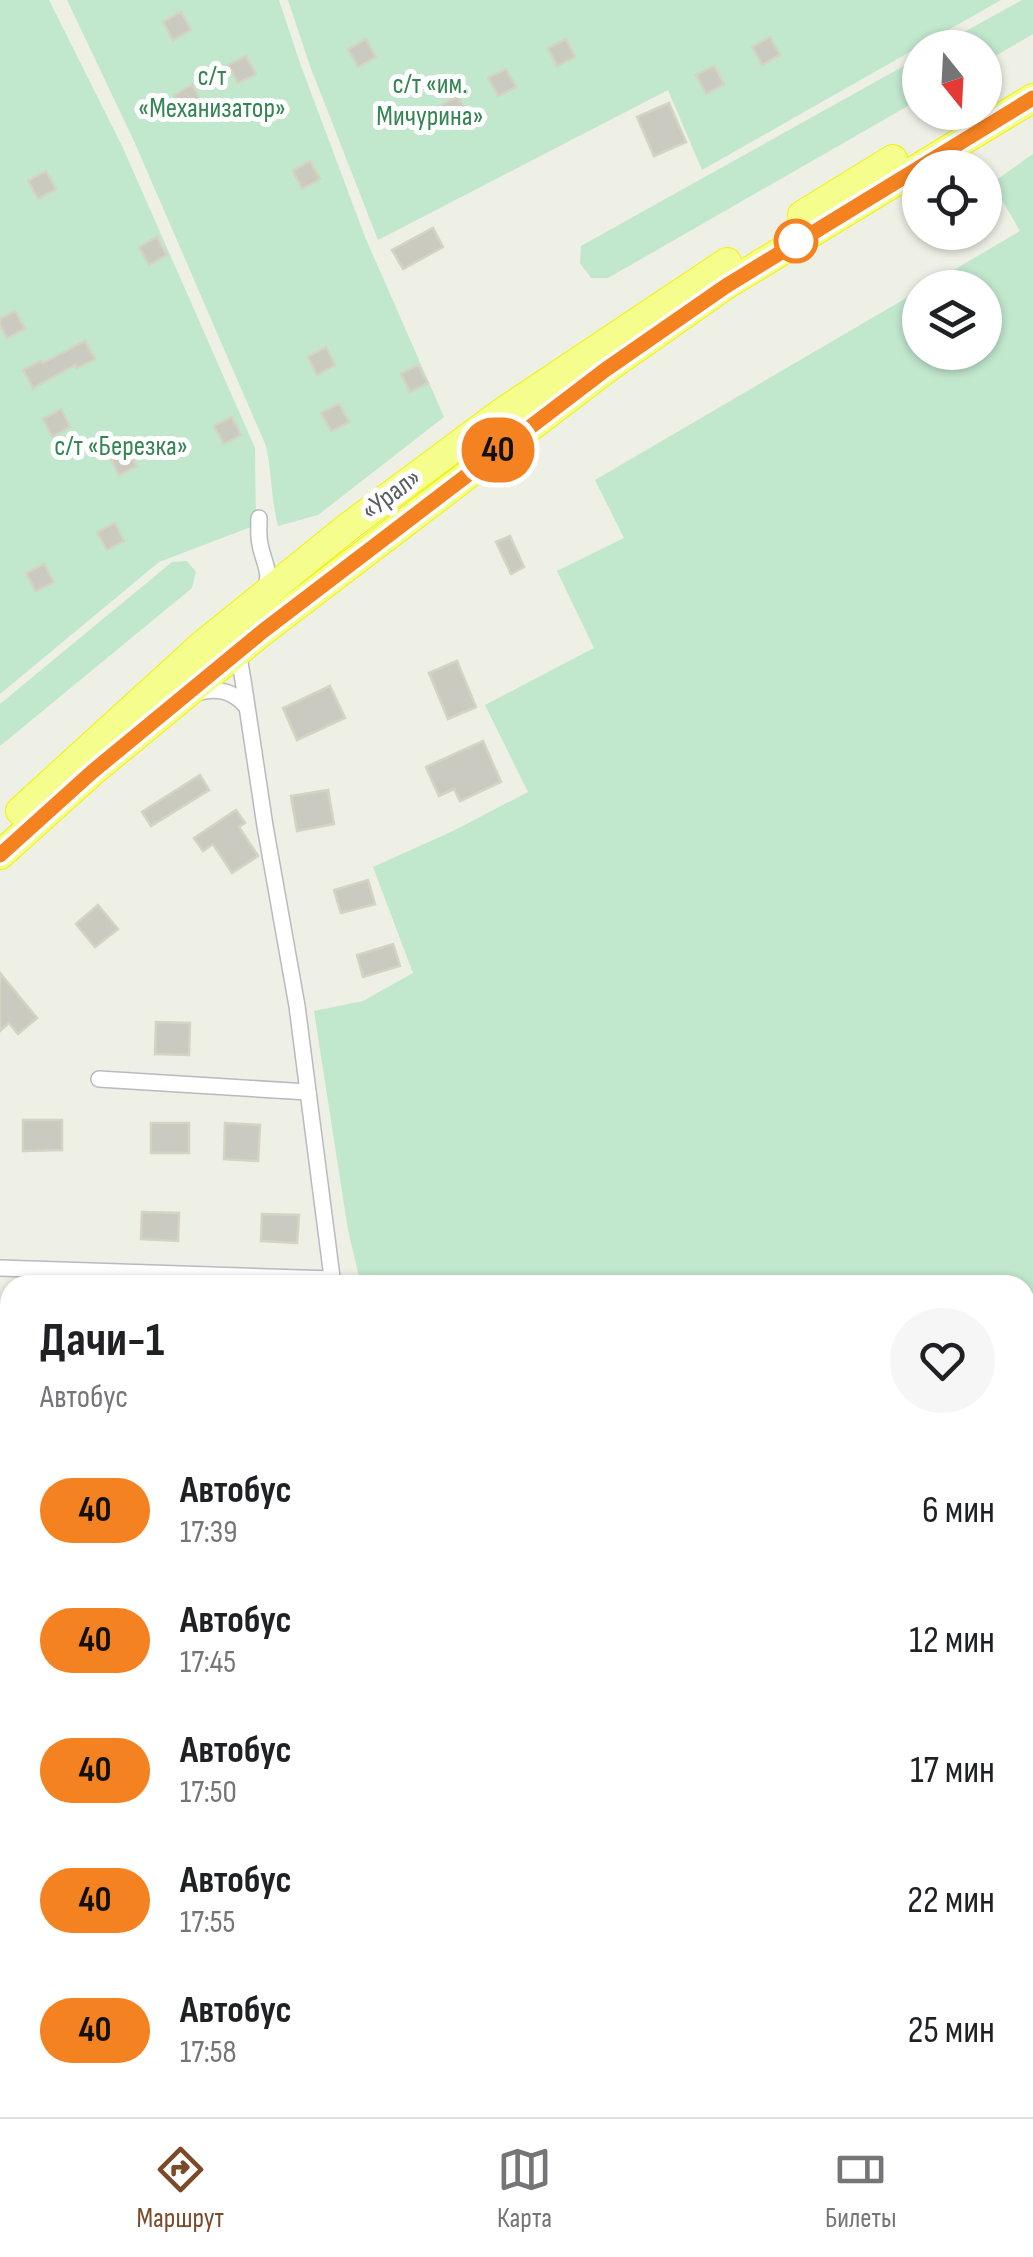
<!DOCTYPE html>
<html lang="ru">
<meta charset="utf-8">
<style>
body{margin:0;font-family:"Sofia Sans Condensed",sans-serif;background:#f6f6f6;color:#202124;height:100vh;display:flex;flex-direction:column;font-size:38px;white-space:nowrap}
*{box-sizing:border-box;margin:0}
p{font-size:32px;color:#757577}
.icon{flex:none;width:55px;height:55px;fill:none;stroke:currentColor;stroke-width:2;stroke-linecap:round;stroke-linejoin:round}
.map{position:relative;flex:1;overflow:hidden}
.drawer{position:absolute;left:0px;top:1275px;width:1035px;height:842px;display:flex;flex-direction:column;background:#fff;border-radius:30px 30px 0 0;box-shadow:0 2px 8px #0004}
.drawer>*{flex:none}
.badge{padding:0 20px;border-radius:32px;font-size:35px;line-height:65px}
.needle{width:65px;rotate:162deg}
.fabs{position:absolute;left:902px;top:30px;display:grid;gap:20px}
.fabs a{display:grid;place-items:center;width:100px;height:100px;border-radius:50%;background:#fff;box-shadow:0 2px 8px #0004;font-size:50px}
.map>.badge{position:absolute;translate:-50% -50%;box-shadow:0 0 0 5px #fff}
.round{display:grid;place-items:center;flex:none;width:105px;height:105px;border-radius:52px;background:#f6f6f6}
.head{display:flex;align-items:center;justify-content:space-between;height:170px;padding:0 40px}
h1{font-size:48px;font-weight:700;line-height:75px}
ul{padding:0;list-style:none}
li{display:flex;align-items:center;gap:30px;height:130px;padding:0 40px}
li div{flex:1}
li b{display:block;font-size:38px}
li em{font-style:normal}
li .badge{min-width:110px;font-weight:700;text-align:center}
.tabs{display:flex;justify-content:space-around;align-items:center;height:140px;border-top:2px solid #e0e0e0;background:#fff;font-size:28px;color:#757577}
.tabs a{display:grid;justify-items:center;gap:5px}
.tabs .on{color:#7b4a28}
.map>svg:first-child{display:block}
.green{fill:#c1e7cd}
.building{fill:#cacac1;stroke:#d4d4c3;stroke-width:2.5}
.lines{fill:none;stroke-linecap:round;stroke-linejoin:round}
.street-casing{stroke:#b9bac1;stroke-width:18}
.highway-casing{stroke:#eff400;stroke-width:30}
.street{stroke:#fff;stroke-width:15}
.highway{stroke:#f5fe8d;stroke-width:28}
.line-casing{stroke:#fff;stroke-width:22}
.line{stroke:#f58220;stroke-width:15}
.stop-dot{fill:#fff;stroke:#f58220;stroke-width:5}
.labels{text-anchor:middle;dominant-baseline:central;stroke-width:10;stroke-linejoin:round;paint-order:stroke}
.park-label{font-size:28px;fill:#348553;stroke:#fff}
.street-label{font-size:28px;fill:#5c5d65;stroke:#fff}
</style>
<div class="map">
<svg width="1033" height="2117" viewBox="0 0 1033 2117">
<rect width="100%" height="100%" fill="#eeefe5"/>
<g class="green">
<polygon points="0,0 49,0 123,148 255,448 256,525 159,562 0,694"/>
<path d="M 67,0 L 279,0 L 301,66 L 365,237 L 444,417 L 318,515 L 278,526 C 271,499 272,473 266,446 L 134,141 Z"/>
<polygon points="288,0 1001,0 702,170 668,90 378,240 310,66"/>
<polygon points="1022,0 1033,0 1033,34 985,62 985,48 937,47"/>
<polygon points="920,57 920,99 608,278 591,278 580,263 581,246"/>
<polygon points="1033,154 1033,2117 525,2117 523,2108 1025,2108 1025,1285 361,1285 348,1230 314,1011 363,1001 413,973 373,867 453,831 528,792 485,705 594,648 557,571 624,538 595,480 920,290 920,352 985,352 985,288 925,287 1020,231 992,183"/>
<polygon points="187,561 196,572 192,588 0,746 0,704 172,562"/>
</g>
<g class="building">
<polygon points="181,12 191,30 173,40 163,22"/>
<polygon points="770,37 780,55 762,65 752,47"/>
<polygon points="366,39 376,57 358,67 348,49"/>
<polygon points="566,39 575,57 557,66 548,48"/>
<polygon points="246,56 256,74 238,83 228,65"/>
<polygon points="714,66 724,84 706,94 696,75"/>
<polygon points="506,69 516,87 498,96 488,78"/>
<polygon points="192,85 202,103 184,113 174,95"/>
<polygon points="458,96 467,114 449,124 440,106"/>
<polygon points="669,103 686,142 654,156 637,117"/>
<polygon points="310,161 320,179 302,189 293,171"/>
<polygon points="46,171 56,189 38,199 28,181"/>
<polygon points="433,228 443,247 403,269 392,250"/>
<polygon points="157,237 167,255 149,265 139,247"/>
<polygon points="15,311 25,329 7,338 0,325 0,319"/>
<polygon points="85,341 95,359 77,368 75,365 33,388 23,370 41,361 43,363"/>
<polygon points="326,347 335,365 317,375 308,357"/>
<polygon points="418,365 428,383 410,392 401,374"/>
<polygon points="339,404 349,422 331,431 321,413"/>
<polygon points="61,409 70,427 52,437 43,419"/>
<polygon points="232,417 241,435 224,444 214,426"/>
<polygon points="127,447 137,466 119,475 110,457"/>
<polygon points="115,523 124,541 107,550 97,532"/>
<polygon points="510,536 524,567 511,574 496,542"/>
<polygon points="44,564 54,582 36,591 26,573"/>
<polygon points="457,661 476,707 448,719 429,673"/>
<polygon points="330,686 345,718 297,740 283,708"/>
<polygon points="483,741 501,782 460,801 454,789 439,796 426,767"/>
<polygon points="200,775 209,790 151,826 142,812"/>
<polygon points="328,790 334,824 297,831 291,796"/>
<polygon points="236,810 245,823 239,827 258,856 232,873 213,844 203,851 194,838"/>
<polygon points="368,880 375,904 341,913 334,890"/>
<polygon points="98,905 118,929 95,947 76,924"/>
<polygon points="393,944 400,966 363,977 357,955"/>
<polygon points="0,973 37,1018 18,1034 9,1023 0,1031"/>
<polygon points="156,1022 190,1023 189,1055 155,1054"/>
<polygon points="23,1120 62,1120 62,1150 23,1151"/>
<rect x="151" y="1123" width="38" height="30"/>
<polygon points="225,1123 260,1125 258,1161 224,1159"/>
<polygon points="142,1212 179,1213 178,1241 141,1239"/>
<polygon points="262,1214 299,1215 297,1243 261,1241"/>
</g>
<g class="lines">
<g class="street-casing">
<g id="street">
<path d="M 259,518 C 259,527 258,535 260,544 C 263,562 273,573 264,592"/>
<polyline points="232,651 240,663 243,680 265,826 297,1006 333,1285"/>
<path d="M 195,693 C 216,687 232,690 246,706"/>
<polyline points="99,1079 308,1092"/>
<polyline points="0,1268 332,1279"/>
<polyline points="0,1445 10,1445"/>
<polyline points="0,1630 10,1630"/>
<polyline points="0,1808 10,1808"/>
<polyline points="0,1996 10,1996"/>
<polyline points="503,2108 505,2117"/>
</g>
</g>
<g class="highway-casing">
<g id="highway">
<polyline points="802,215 893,159"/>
<polyline points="20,811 201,646 348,527 501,413 727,262"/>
<polyline points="0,855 92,772 263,631 605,370 726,285 1033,98"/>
</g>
</g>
<use href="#street" class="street"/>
<use href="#highway" class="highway"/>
</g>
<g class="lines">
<g class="line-casing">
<polyline id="line" points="0,855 92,772 263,631 605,370 726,286 1033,98"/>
</g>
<use href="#line" class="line"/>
</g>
<circle class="stop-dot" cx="796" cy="241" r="20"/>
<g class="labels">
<g class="park-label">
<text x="212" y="76">с/т<tspan x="212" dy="32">«Механизатор»</tspan></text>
<text x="430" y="84">с/т «им.<tspan x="430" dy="32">Мичурина»</tspan></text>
<text x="121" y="446">с/т «Березка»</text>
</g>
<g class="street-label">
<text transform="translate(391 494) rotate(-37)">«Урал»</text>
</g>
</g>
</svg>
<div class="fabs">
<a><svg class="needle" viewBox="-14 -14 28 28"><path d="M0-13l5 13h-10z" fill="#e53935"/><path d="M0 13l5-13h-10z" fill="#757577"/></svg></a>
<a><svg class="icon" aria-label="locate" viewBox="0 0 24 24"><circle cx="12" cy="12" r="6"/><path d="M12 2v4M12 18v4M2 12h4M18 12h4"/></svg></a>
<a><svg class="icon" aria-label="layers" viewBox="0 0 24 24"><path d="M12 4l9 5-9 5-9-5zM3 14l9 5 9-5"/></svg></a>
</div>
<b class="badge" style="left:498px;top:450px;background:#f58220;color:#111">40</b>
<section class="drawer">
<div class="head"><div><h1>Дачи-1</h1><p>Автобус</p></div><a class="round"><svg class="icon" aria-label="heart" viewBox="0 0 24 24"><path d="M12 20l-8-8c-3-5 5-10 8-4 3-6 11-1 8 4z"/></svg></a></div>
<ul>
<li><span class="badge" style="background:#f58220;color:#111">40</span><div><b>Автобус</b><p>17:39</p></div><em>6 мин</em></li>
<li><span class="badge" style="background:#f58220;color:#111">40</span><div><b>Автобус</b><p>17:45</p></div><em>12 мин</em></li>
<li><span class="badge" style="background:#f58220;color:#111">40</span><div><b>Автобус</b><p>17:50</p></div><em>17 мин</em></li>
<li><span class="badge" style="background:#f58220;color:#111">40</span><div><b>Автобус</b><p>17:55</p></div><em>22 мин</em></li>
<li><span class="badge" style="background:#f58220;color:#111">40</span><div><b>Автобус</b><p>17:58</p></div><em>25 мин</em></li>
</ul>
</section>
</div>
<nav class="tabs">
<a class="on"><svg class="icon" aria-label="directions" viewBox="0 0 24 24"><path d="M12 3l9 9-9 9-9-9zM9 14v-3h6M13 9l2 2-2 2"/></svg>Маршрут</a>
<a><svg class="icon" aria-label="map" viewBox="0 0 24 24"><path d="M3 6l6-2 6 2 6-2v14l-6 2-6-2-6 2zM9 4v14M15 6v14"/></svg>Карта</a>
<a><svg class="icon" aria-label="tickets" viewBox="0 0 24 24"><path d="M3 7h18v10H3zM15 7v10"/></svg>Билеты</a>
</nav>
